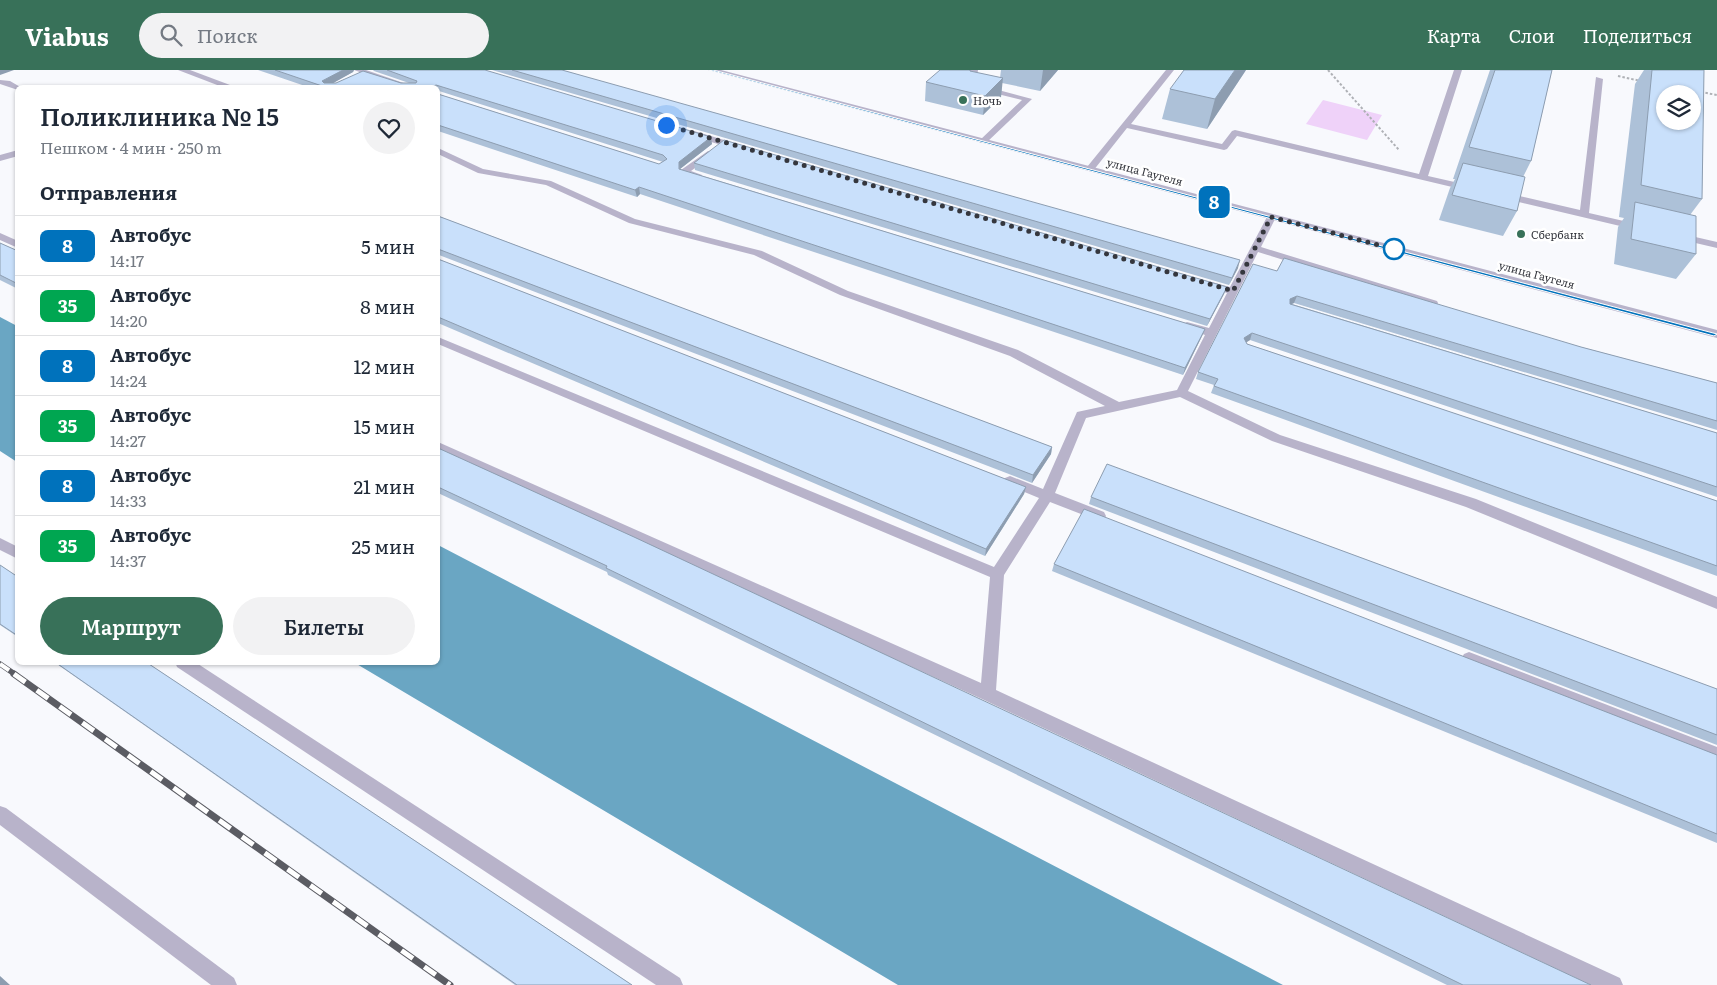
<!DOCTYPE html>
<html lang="ru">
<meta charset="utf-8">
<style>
body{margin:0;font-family:Literata,serif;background:#f2f2f3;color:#1f2937;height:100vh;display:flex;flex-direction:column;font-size:19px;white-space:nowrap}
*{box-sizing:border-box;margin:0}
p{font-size:16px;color:#747a83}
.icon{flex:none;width:28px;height:28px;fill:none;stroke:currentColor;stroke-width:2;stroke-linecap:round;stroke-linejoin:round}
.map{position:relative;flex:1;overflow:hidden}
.drawer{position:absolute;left:15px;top:15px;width:425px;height:580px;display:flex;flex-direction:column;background:#fff;border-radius:8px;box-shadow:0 1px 4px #0004}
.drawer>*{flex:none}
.badge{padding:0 10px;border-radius:8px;font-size:18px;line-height:32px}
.tools{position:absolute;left:1656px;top:15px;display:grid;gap:10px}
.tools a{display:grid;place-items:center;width:45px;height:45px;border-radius:50%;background:#fff;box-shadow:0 1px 4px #0004;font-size:25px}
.you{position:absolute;width:25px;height:25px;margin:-12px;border:4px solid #fff;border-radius:50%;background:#1a73e8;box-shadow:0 0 0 8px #1a73e833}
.map>.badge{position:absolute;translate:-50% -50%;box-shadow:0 0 0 2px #fff}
h2{padding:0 25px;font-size:19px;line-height:45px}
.round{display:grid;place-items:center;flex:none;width:52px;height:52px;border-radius:26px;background:#f2f2f3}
.overview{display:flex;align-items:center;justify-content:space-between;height:85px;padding:0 25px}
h1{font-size:24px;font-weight:600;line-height:38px}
.primary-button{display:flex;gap:10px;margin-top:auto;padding:10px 25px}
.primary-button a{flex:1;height:58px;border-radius:30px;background:#387159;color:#fff;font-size:20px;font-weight:600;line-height:58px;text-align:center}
.primary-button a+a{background:#f2f2f3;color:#1f2937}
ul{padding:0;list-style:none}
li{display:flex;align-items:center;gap:15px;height:60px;padding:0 25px;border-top:1px solid #e0e1e3}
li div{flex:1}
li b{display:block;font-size:19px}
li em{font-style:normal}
li .badge{min-width:55px;font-weight:700;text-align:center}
header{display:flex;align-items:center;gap:30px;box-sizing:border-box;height:70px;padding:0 25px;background:#387159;color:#fff}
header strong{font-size:24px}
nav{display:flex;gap:28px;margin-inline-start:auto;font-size:18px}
.search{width:350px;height:45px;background:#f2f2f3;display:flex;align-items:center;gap:12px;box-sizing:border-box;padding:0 18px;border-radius:28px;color:#747a83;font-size:19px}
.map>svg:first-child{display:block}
.green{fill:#efd2f9}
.water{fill:#6aa6c3}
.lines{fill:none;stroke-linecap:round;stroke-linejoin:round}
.path{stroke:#afb1b6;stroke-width:2;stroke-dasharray:2.5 2;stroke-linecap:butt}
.service{fill:#b8b3ca;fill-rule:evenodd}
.minor{fill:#b8b3ca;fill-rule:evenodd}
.rail-far1-casing{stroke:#5b5c63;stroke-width:5.5}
.rail-casing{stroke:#5b5c63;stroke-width:7}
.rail-far1{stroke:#fff;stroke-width:4;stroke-dasharray:11;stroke-linecap:butt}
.rail{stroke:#fff;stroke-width:5;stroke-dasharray:14;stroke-linecap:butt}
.wall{fill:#adc1d8}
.shaded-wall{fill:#8d9db0}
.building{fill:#c9e0fb;stroke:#8d9db0;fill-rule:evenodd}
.line{fill:#0072bc;stroke:#fff}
.walk{stroke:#35373e;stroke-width:5;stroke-dasharray:0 9}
.poi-dot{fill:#387159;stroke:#fff;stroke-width:2}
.stop-dot{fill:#fff;stroke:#0072bc;stroke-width:2.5}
.labels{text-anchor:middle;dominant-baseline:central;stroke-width:5;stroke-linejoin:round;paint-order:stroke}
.far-poi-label{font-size:11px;fill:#35373e;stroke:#fff;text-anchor:start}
.far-street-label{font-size:11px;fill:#35373e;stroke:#fff}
</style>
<header>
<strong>Viabus</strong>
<div class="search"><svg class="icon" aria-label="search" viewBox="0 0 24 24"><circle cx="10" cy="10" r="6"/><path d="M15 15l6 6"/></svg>Поиск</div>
<nav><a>Карта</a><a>Слои</a><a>Поделиться</a></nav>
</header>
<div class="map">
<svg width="1717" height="915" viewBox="0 0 1717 915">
<rect width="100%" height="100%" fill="#f8f9fd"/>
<polygon class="green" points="1323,30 1382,45 1367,70 1306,54"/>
<g class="water">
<polygon points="0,247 17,256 17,392 0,381"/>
<polygon points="438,475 1283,915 898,915 355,593 438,592"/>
</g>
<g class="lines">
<g class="path">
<polyline points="1328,0 1399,80"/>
<polyline points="1618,6 1641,11"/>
<polyline points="1701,22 1717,25"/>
</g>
<g class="service">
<polygon points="178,0 190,0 238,18 225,18"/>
<polygon points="354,0 366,0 418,18 404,18"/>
<polygon points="961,0 978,0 976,14 1032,29 986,73 980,73 979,71 1022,30 969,17 971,4"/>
<polygon points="1166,0 1174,0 1131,54 1222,74 1232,61 1235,60 1419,104 1454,0 1462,0 1428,106 1472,116 1474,118 1469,121 1237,66 1227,79 1224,80 1127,58 1093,101 1087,101 1087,97"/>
<polygon points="1596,7 1603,9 1589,143 1641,155 1641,159 1637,160 1502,128 1497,125 1502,122 1580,140"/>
<polygon points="0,10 10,11 22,18 18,18 18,20 0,14"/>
<polygon points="694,61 741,75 742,77 738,80 691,66 690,64"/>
<polygon points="438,78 483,99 551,111 635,149 762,181 848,221 1018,280 1119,332 1177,320 1205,265 1183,257 1181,255 1187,252 1209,258 1227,223 1204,216 1203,214 1208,211 1230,217 1268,145 1274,145 1276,147 1261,177 1437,231 1438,233 1437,235 1429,235 1258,182 1188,321 1280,365 1476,429 1717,527 1717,539 1466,437 1272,371 1180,327 1086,348 1055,423 1104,442 1106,446 1104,450 1099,451 1050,432 1004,505 996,620 1620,908 1623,915 1591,915 982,629 438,381 438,372 981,613 990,507 438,274 438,267 994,497 1039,428 1005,414 1003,411 1005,408 1010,406 1043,419 1077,342 1105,336 1010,286 840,225 754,185 629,153 546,115 478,103 438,84"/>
<polygon points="18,80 18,86 0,91 0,85"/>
<polygon points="708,81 711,82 711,86 691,101 702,105 702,109 699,110 681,104 681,100"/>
<polygon points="0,163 18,171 18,178 0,170"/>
<polygon points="1678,163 1717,172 1717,178 1674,168 1674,164"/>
<polygon points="0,468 18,477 18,489 0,480"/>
<polygon points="1469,582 1717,677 1717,693 1464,594 1461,589 1464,584"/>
<polygon points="175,592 195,592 680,908 683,915 656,915 177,597"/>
<polygon points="0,736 6,738 234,908 237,915 211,915 0,755"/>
</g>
<polygon class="minor" points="708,0 721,0 1717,260 1717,268"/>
<g class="rail-far1-casing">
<polyline id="rail-far1" points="0,594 16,605"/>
</g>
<g class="rail-casing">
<polyline id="rail" points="14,604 450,915"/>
</g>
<use href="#rail-far1" class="rail-far1"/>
<use href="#rail" class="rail"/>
</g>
<g class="wall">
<polygon points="258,0 354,0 353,2 333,13 409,13 374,1 373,0 485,0 712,74 680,99 1205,259 1202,266 1183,305 640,124 637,127 438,61 438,24 659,94 663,92 439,21 438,22 438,18 311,18"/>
<polygon points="492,0 562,0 1238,198 1229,215"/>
<polygon points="1001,0 1058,0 1040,21 1002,13 1001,27 983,45 925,31 926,12 970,1 1000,8"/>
<polygon points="1246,0 1207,59 1162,49 1170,19"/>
<polygon points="1490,0 1552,0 1531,91 1523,107 1517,141 1503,166 1439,150 1450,118 1455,109 1453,109"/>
<polygon points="1644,0 1704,0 1702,129 1690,145 1696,184 1676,209 1614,194 1618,157 1624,148 1619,147 1635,14"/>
<polygon points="694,93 1227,217 1224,224 1207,256 695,100"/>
<polygon points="438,146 1052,377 1051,384 1032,413 439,185 438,186"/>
<polygon points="0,173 18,181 18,219 0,210"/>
<polygon points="438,189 1026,417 1024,424 985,486 438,253"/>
<polygon points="1277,201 1581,277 1717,313 1717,360 1294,233 1292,234 1717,363 1717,427 1250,270 1246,272 1247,274 1717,431 1717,506 1211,323 1214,315 1196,309 1198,302"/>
<polygon points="438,378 1591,915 1447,915 608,505 607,502 438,423"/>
<polygon points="1091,427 1717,619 1717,675 1089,434"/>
<polygon points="1054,494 1717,685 1717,773 1052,501"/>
<polygon points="0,495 18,507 18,567 0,555"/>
<polygon points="54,592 146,592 632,915 515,915"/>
</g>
<g class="shaded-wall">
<polygon points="0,0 14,0 0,5"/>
<polygon points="343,0 354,0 353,2 326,17 322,11"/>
<polygon points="1043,0 1058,0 1040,21"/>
<polygon points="1235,0 1246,0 1207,59 1215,29"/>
<polygon points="1003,8 1001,27 983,45 985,26"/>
<polygon points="711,67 712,74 680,99 680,106 679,92"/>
<polygon points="639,117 640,124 637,127 635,120"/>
<polygon points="1240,190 1238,198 1229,215 1232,208"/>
<polygon points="1227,217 1224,224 1207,256 1210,249"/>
<polygon points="1297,226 1294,233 1287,236 1290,229"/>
<polygon points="1205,259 1202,266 1183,305 1185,298"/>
<polygon points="1252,263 1250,270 1241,276 1244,268"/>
<polygon points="1052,377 1051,384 1032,413 1033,405"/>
<polygon points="1026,417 1024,424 985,486 986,479"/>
<polygon points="0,906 10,915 0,915"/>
</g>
<g class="building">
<polygon points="275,0 343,0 322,11 324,13 336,13 363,1 401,13 416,13 417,11 387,0 485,0 711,67 679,92 679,99 1205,259 1185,298 639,117 635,120 438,55 438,24 659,94 667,89 663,85 436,15 434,16 434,18 328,18"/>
<polygon points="512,0 562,0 1240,190 1232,208"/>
<polygon points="940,0 970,0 970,1 1003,8 985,26 926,12"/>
<polygon points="1184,0 1235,0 1215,29 1170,19"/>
<polygon points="1495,0 1552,0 1531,91 1469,77"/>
<path d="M 1652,0 L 1704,0 L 1702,129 L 1641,115 ZM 1665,24 L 1692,24 L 1692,51 L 1665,51 Z"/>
<polygon points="724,70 1227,217 1210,249 694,93"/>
<polygon points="1463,93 1525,107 1517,141 1452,125"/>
<polygon points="1635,132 1696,146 1696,184 1631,169"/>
<polygon points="438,146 1052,377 1033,405 438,179"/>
<polygon points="0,173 18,181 18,214 0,205"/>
<polygon points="1284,188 1581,277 1717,313 1717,351 1297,226 1290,229 1290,234 1717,363 1717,417 1252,263 1244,268 1247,274 1717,431 1717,496 1214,316 1218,309 1198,302 1253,194 1277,201"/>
<polygon points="438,189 1026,417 986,479 438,247"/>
<polygon points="438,378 634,467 1591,915 1463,915 606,498 607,496 438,417"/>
<polygon points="1107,394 1717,619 1717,665 1091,427"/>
<polygon points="1084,439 1717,685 1717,764 1054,494"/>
<polygon points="0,495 18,507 18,566 0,554"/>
<polygon points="55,592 146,592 632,915 517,915"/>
</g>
<polygon class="line" points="709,0 713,0 1717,264 1714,266"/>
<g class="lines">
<polyline class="walk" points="666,55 1233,221 1271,147 1394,179"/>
</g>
<g class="poi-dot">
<circle cx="963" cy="30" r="5"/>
<circle cx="1521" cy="164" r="5"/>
</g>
<circle class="stop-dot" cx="1394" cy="179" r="10"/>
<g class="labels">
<g class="far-poi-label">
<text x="973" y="30">Ночь</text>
<text x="1531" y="164">Сбербанк</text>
</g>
<g class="far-street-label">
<text transform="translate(1145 101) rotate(15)">улица Гаугеля</text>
<text transform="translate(1537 204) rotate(15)">улица Гаугеля</text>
</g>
</g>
</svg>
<div class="tools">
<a><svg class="icon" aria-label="layers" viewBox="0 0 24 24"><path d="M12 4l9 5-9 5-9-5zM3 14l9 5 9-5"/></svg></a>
</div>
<div class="you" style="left:666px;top:55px"></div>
<b class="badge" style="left:1214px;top:132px;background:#0072bc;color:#fff">8</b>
<section class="drawer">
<div class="overview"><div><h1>Поликлиника № 15</h1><p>Пешком · 4 мин · 250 m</p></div><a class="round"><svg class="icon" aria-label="heart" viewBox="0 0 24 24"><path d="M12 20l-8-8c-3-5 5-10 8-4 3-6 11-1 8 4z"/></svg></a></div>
<h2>Отправления</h2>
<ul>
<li><span class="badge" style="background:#0072bc;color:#fff">8</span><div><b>Автобус</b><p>14:17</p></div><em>5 мин</em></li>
<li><span class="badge" style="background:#00a651;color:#fff">35</span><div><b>Автобус</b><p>14:20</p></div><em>8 мин</em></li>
<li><span class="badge" style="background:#0072bc;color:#fff">8</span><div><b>Автобус</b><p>14:24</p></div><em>12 мин</em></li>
<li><span class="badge" style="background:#00a651;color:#fff">35</span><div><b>Автобус</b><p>14:27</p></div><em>15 мин</em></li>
<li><span class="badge" style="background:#0072bc;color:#fff">8</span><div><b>Автобус</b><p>14:33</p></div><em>21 мин</em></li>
<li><span class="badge" style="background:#00a651;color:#fff">35</span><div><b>Автобус</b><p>14:37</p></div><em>25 мин</em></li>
</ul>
<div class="primary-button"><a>Маршрут</a><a>Билеты</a></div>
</section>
</div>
